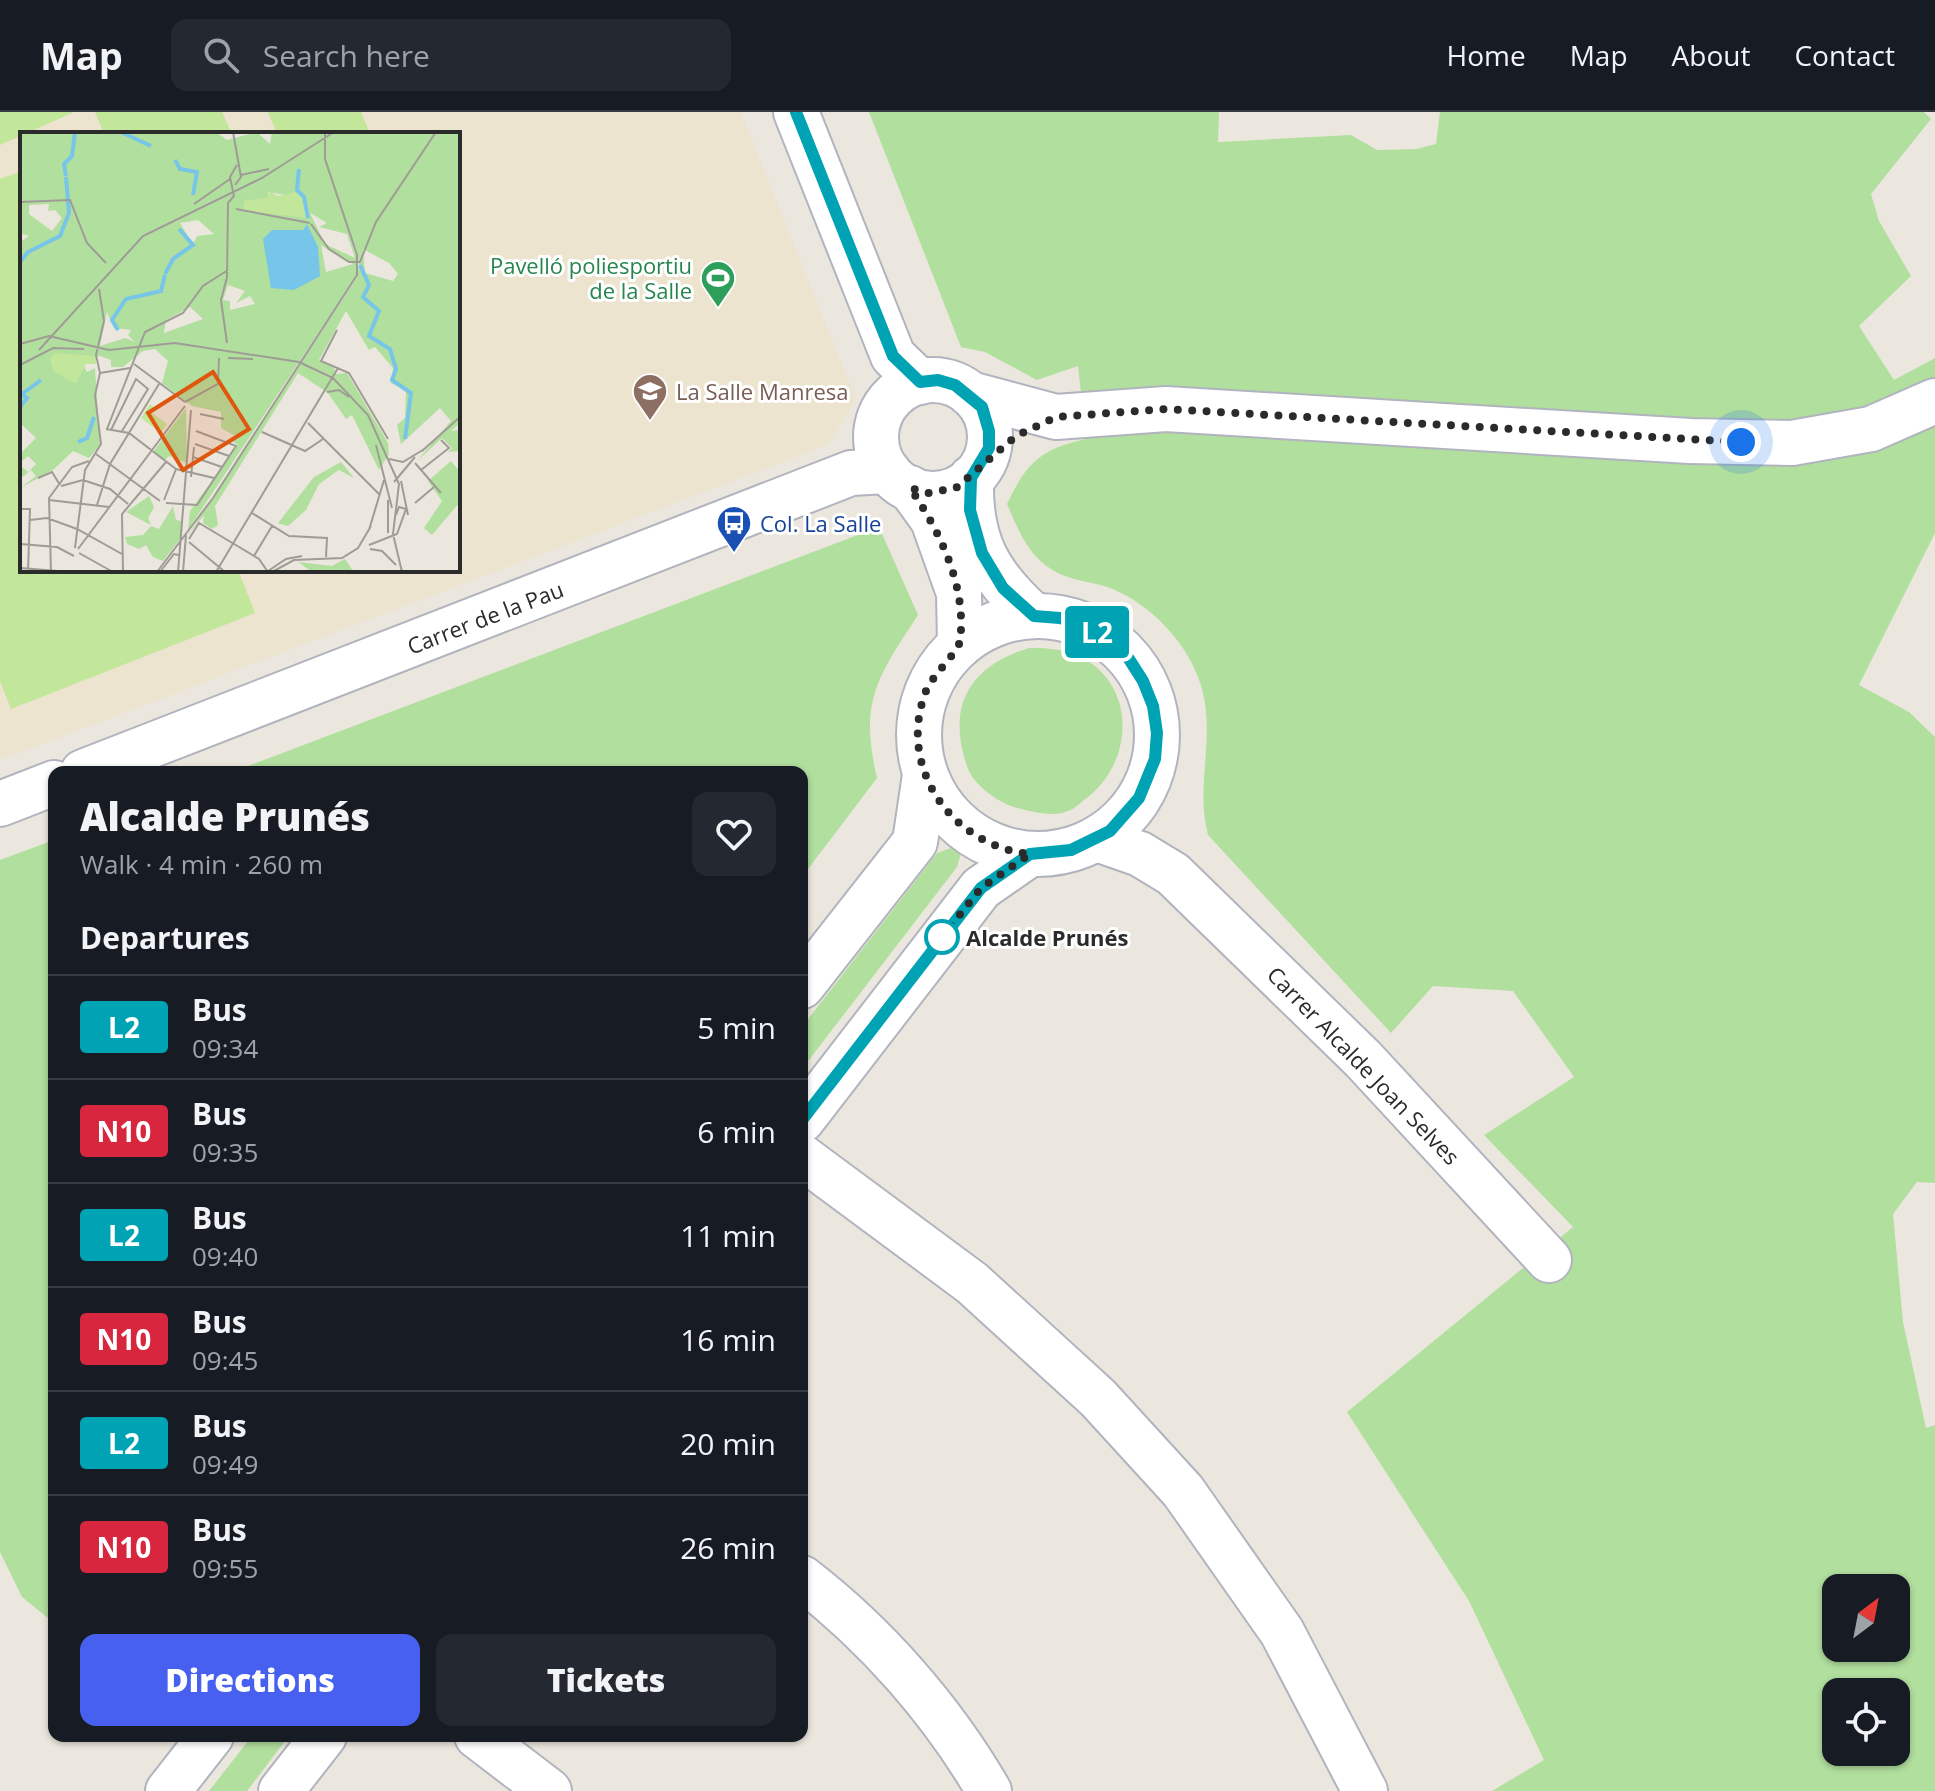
<!DOCTYPE html>
<meta charset="utf-8">
<style>
body{margin:0;font-family:"Open Sans",sans-serif;background:#242831;color:#f1f3f6;height:100vh;display:flex;flex-direction:column;font-size:30px;white-space:nowrap}
*{box-sizing:border-box;margin:0}
p{font-size:26px;color:#9ea1a6}
.icon{flex:none;width:44px;height:44px;fill:none;stroke:currentColor;stroke-width:2;stroke-linecap:round;stroke-linejoin:round}
.map{position:relative;flex:1;overflow:hidden}
.side{position:absolute;left:48px;top:654px;width:760px;height:976px;display:flex;flex-direction:column;background:#171b24;border-radius:16px;box-shadow:0 2px 6px #0004}
.side>*{flex:none}
.badge{padding:0 16px;border-radius:6px;font-size:28px;line-height:52px}
.needle{width:52px;rotate:32deg}
.buttons{position:absolute;left:1822px;top:1462px;display:grid;gap:16px}
.buttons a{display:grid;place-items:center;width:88px;height:88px;border-radius:16px;background:#171b24;box-shadow:0 2px 6px #0004;font-size:40px}
.you{position:absolute;width:40px;height:40px;margin:-20px;border:6px solid #fff;border-radius:50%;background:#1a73e8;box-shadow:0 0 0 12px #1a73e833}
.map>.badge{position:absolute;translate:-50% -50%;box-shadow:0 0 0 4px #fff}
h2{padding:0 32px;font-size:30px;line-height:72px}
.round{display:grid;place-items:center;flex:none;width:84px;height:84px;border-radius:16px;background:#242831}
.headline{display:flex;align-items:center;justify-content:space-between;height:136px;padding:0 32px}
h1{font-size:38px;font-weight:800;line-height:60px}
.button{display:flex;gap:16px;margin-top:auto;padding:16px 32px}
.button a{flex:1;height:92px;border-radius:16px;background:#4760ef;color:#fff;font-size:32px;font-weight:800;line-height:92px;text-align:center}
.button a+a{background:#242831;color:#f1f3f6}
ul{padding:0;list-style:none}
li{display:flex;align-items:center;gap:24px;height:104px;padding:0 32px;border-top:2px solid #363941}
li div{flex:1}
li b{display:block;font-size:30px}
li em{font-style:normal}
li .badge{min-width:88px;font-weight:700;text-align:center}
header{display:flex;align-items:center;gap:48px;box-sizing:border-box;height:112px;padding:0 40px;background:#171b24;border-bottom:2px solid #363941}
header strong{font-size:38px}
nav{display:flex;gap:44px;margin-inline-start:auto;font-size:28px}
.search{width:560px;height:72px;background:#242831;display:flex;align-items:center;gap:20px;box-sizing:border-box;padding:0 28px;border-radius:16px;color:#9ea1a6;font-size:30px}
.map>svg:first-child{display:block}
.education{fill:#ece4ce;fill-rule:evenodd}
.green{fill:#b1df9e;fill-rule:evenodd}
.pitch{fill:#c2e69a}
.lines{fill:none;stroke-linecap:round;stroke-linejoin:round}
.minor-casing{stroke:#b1b4be;stroke-width:48}
.minor{stroke:#fff;stroke-width:44}
.line-casing{stroke:#fff;stroke-width:18}
.line{stroke:#00a3b4;stroke-width:12}
.walk{stroke:#2b2b2b;stroke-width:8;stroke-dasharray:0 14.4}
.stop-dot{fill:#fff;stroke:#00a3b4;stroke-width:4}
.labels{text-anchor:middle;dominant-baseline:central;stroke-width:6;stroke-linejoin:round;paint-order:stroke}
.leisure-label{font-size:22px;fill:#27864d;stroke:#fff;text-anchor:end}
.education-label{font-size:22px;fill:#785e54;stroke:#fff;text-anchor:start}
.transit-label{font-size:22px;fill:#164399;stroke:#fff;text-anchor:start}
.street-label{font-size:22px;fill:#2b2b2b;stroke:#fff}
.stop-label{font-size:22px;font-weight:bold;fill:#2b2b2b;stroke:#fff;text-anchor:start}
.inset-river{fill:none;stroke:#77c5e8;stroke-width:4}
.inset-road{fill:none;stroke:#9f9c96;stroke-width:2}
.view{fill:#df570e;fill-opacity:0.15;stroke:#df570e;stroke-width:4}
.inset-edge{fill:none;stroke:#2b2b2b;stroke-width:4}
</style>
<header>
<strong>Map</strong>
<div class="search"><svg class="icon" aria-label="search" viewBox="0 0 24 24"><circle cx="10" cy="10" r="6"/><path d="M15 15l6 6"/></svg>Search here</div>
<nav><a>Home</a><a>Map</a><a>About</a><a>Contact</a></nav>
</header>
<div class="map">
<svg width="1935" height="1679" viewBox="0 0 1935 1679">
<rect width="100%" height="100%" fill="#ece7de"/>
<path class="education" d="M 0,0 L 741,0 L 856,287 L 828,333 L 0,648 ZM 22,22 L 458,22 L 458,458 L 22,458 Z"/>
<g class="green">
<path d="M 869,0 L 1219,0 L 1218,30 L 1351,23 L 1377,38 L 1417,37 L 1436,32 L 1440,0 L 1924,0 L 1931,7 L 1871,82 L 1879,109 L 1911,164 L 1859,214 L 1894,268 L 1935,246 L 1935,421 L 1859,573 L 1909,600 L 1935,625 L 1935,1071 L 1917,1070 L 1893,1102 L 1903,1210 L 1926,1316 L 1935,1313 L 1935,1679 L 1492,1679 L 1544,1648 L 1469,1489 L 1347,1300 L 1573,1115 L 1484,1023 L 1574,965 L 1513,879 L 1433,874 L 1391,921 L 1208,723 C 1194,670 1219,620 1198,565 C 1184,528 1151,494 1115,478 C 1095,469 1070,470 1051,457 C 1027,442 1018,417 1007,392 C 1027,350 1041,337 1086,327 L 1078,254 L 1037,268 L 985,240 L 961,235 ZM 1836,1476 L 1896,1476 L 1896,1536 L 1836,1536 ZM 1836,1580 L 1896,1580 L 1896,1640 L 1836,1640 Z"/>
<path d="M 879,415 L 918,503 C 877,566 859,589 877,666 L 802,765 L 802,660 L 232,660 Z"/>
<path d="M 1029,536 C 1050,536 1069,537 1088,549 C 1137,581 1131,651 1088,685 C 1082,689 1075,697 1068,699 C 1053,706 1029,699 1014,695 C 998,690 975,674 968,657 C 946,596 967,555 1029,536 Z"/>
<polygon points="54,728 54,1511 22,1485 0,1440 0,748"/>
<polygon points="954,735 961,741 957,755 802,957 802,915 937,741"/>
<polygon points="252,1624 289,1624 247,1679 209,1679"/>
</g>
<g class="pitch">
<polygon points="0,0 72,0 72,1 0,33"/>
<polygon points="95,0 222,0 232,22 104,22"/>
<polygon points="268,0 361,0 370,22 277,22"/>
<polygon points="22,59 22,458 238,458 255,501 11,597 0,569 0,67"/>
</g>
<g class="lines">
<g class="minor-casing">
<g id="minor">
<polyline points="796,0 893,244 920,270"/>
<circle cx="933" cy="325" r="57"/>
<polyline points="970,282 1056,305 1166,297 1690,329 1792,331 1871,317 1935,289"/>
<path d="M 971,366 C 969,429 988,463 1034,504"/>
<polyline points="910,376 933,408 959,481 960,533"/>
<circle cx="1038" cy="623" r="119"/>
<polyline points="83,660 851,361 888,359"/>
<polyline points="0,692 54,671"/>
<polyline points="1097,727 1140,742 1173,762 1363,947 1549,1148"/>
<polyline points="802,874 915,730 925,663"/>
<polyline points="802,1008 981,776 1030,742"/>
<polyline points="802,1045 972,1171 1098,1286 1183,1379 1282,1520 1365,1679"/>
<path d="M 802,1466 C 876,1523 942,1598 989,1679"/>
<polyline points="477,1624 549,1679"/>
<polyline points="168,1679 211,1624"/>
<polyline points="281,1679 324,1624"/>
</g>
</g>
<use href="#minor" class="minor"/>
</g>
<g class="lines">
<g class="line-casing">
<polyline id="line" points="796,0 893,244 920,270 938,268 955,273 982,295 989,319 989,336 971,366 970,398 982,441 1003,476 1034,504 1060,506 1086,514 1109,528 1129,547 1143,569 1153,594 1157,621 1155,647 1139,686 1110,719 1071,738 1030,742 981,776 802,1008"/>
</g>
<use href="#line" class="line"/>
<path class="walk" d="M 942,825 L 981,776 L 1030,742 C 952,734 896,655 926,579 C 932,564 958,540 960,529 C 967,475 940,419 910,376 L 928,381 L 956,376 L 1016,324 L 1056,305 L 1166,297 L 1741,330"/>
</g>
<defs>
<g id="stadium-pin" transform="scale(1.8)"><path d="M0 17L-7.5 6A9.5 9.5 0 1 1 7.5 6Z" fill="#2e9e5b" stroke="#fff"/><path d="M0-5a6.5 5 0 1 0 0 10a6.5 5 0 1 0 0-10ZM-3.5-1.8h7v3.6h-7Z" fill="#fff"/></g>
<g id="school-pin" transform="scale(1.8)"><path d="M0 17L-7.5 6A9.5 9.5 0 1 1 7.5 6Z" fill="#8d6e63" stroke="#fff"/><path d="M0-5L7-2L0 1L-7-2ZM-4 1L0 2.5L4 1V4Q0 6-4 4Z" fill="#fff"/></g>
<g id="bus-pin" transform="scale(1.8)"><path d="M0 17L-7.5 6A9.5 9.5 0 1 1 7.5 6Z" fill="#1a4fb4" stroke="#fff"/><path d="M-5-6H5V4H4V6H2V4H-2V6H-4V4H-5ZM-3.5-4V0h7V-4ZM-3.5 1.2v1.5H-2V1.2ZM2 1.2v1.5H3.5V1.2Z" fill="#fff"/></g>
</defs>
<g fill-rule="evenodd">
<use href="#stadium-pin" x="718" y="166"/>
<use href="#school-pin" x="650" y="279"/>
<use href="#bus-pin" x="734" y="411"/>
</g>
<circle class="stop-dot" cx="942" cy="825" r="16"/>
<g class="labels">
<g class="leisure-label">
<text x="692" y="153">Pavelló poliesportiu<tspan x="692" dy="25">de la Salle</tspan></text>
</g>
<g class="education-label">
<text x="676" y="279">La Salle Manresa</text>
</g>
<g class="transit-label">
<text x="760" y="411">Col. La Salle</text>
</g>
<g class="street-label">
<text transform="translate(485 505) rotate(-21)">Carrer de la Pau</text>
<text transform="translate(1364 953) rotate(46)">Carrer Alcalde Joan Selves</text>
</g>
<g class="stop-label">
<text x="966" y="825">Alcalde Prunés</text>
</g>
</g>
<g transform="translate(20 20)">
<rect width="440" height="440" fill="#ece7de"/>
<path d="M 0,0 L 196,0 L 207,8 L 237,0 L 250,12 L 252,0 L 304,0 L 305,12 L 306,0 L 440,0 L 440,291 L 431,299 L 440,298 L 440,319 L 428,320 L 432,316 L 422,306 L 397,329 L 431,289 L 420,276 L 381,312 L 377,293 L 385,286 L 386,259 L 371,251 L 373,236 L 355,215 L 349,218 L 326,179 L 299,228 L 314,236 L 316,242 L 327,241 L 368,311 L 369,322 L 359,338 L 332,283 L 326,287 L 308,261 L 278,241 L 195,374 L 198,393 L 192,397 L 183,391 L 184,383 L 167,405 L 337,145 L 339,133 L 338,123 L 314,54 L 337,127 L 336,144 L 168,398 L 170,379 L 218,313 L 212,309 L 215,304 L 201,296 L 201,280 L 172,274 L 142,251 L 148,229 L 135,217 L 123,219 L 103,235 L 91,235 L 91,228 L 80,224 L 42,224 L 36,234 L 56,251 L 64,235 L 67,240 L 75,236 L 80,313 L 69,326 L 53,319 L 33,338 L 0,356 L 16,344 L 11,338 L 0,347 L 0,333 L 8,340 L 16,332 L 8,324 L 0,331 L 0,322 L 16,306 L 0,291 L 0,110 L 9,104 L 0,101 ZM 248,60 L 283,66 L 287,86 L 249,65 ZM 29,72 L 28,79 L 35,78 L 42,86 L 32,99 L 9,82 L 9,73 ZM 290,81 L 307,91 L 299,95 L 327,102 L 335,126 L 305,112 ZM 178,88 L 194,102 L 177,104 L 173,112 L 160,91 ZM 301,113 L 311,120 L 333,132 L 306,140 ZM 343,117 L 369,131 L 378,142 L 373,149 L 345,141 ZM 208,153 L 225,159 L 216,171 L 230,164 L 235,172 L 210,178 L 210,169 L 203,168 ZM 170,175 L 183,187 L 144,201 L 146,188 ZM 87,180 L 94,196 L 111,198 L 108,203 L 115,210 L 105,206 L 80,214 ZM 166,276 L 167,331 L 149,324 L 145,328 L 133,320 ZM 431,329 L 440,340 L 440,370 L 412,403 L 404,396 L 422,369 L 408,349 ZM 321,330 L 334,346 L 319,338 L 299,352 L 286,378 L 268,394 L 258,391 L 294,345 ZM 129,364 L 134,375 L 128,386 L 131,393 L 106,380 ZM 153,374 L 156,388 L 162,389 L 160,407 L 143,429 L 133,425 L 126,413 L 119,417 L 107,412 L 105,405 L 123,403 L 131,394 L 139,397 ZM 325,427 L 333,439 L 292,440 L 278,430 L 312,434 Z" fill="#b1df9e" fill-rule="evenodd"/>
<path d="M 249,59 L 258,64 L 276,60 L 283,66 L 287,86 L 223,78 L 224,69 L 249,65 ZM 35,221 L 76,224 L 76,232 L 66,232 L 56,252 L 33,239 L 30,226 ZM 130,272 L 138,278 L 130,279 L 128,284 L 131,280 L 147,292 L 141,301 L 125,289 L 116,294 L 125,289 L 121,286 Z" fill="#c2e69a"/>
<path d="M 287,92 L 298,115 L 300,144 L 274,158 L 251,156 L 243,107 L 252,98 L 283,98 Z" fill="#77c5e8"/>
<path class="inset-river" d="M 101,0 L 131,14M 155,28 L 160,37 L 177,40 L 173,63M 279,37 L 277,58 L 284,65 L 288,86M 46,44 L 44,32 L 52,24 L 55,0M 0,130 L 8,120 L 40,104 L 49,81 L 46,45M 340,133 L 349,153 L 343,165 L 359,179 L 349,204 L 370,217 L 376,237 L 372,248 L 391,261 L 385,307M 145,142 L 153,127 L 173,113 L 159,97M 98,198 L 92,188 L 106,167 L 141,159 L 145,143M 0,275 L 7,266 L 2,262 L 21,248M 58,310 L 67,306 L 74,285"/>
<path class="inset-road" d="M 213,0 L 221,45 L 215,53M 221,43 L 249,37M 0,70 L 50,68 L 67,111 L 86,131M 174,72 L 210,47M 216,77 L 290,91M 291,92 L 309,117 L 329,130 L 340,130 L 356,90 L 416,0M 79,157 L 84,189 L 76,223 L 80,241M 317,198 L 301,229 L 329,241 L 368,307M 207,211 L 201,168 L 207,145 L 208,71 L 214,64 L 210,45 L 217,33M 0,212 L 29,204 L 89,218 L 155,211 L 279,230 L 313,246 L 348,283 L 379,352 L 373,402 L 382,440M 19,218 L 123,104 L 242,46 L 314,0M 208,226 L 233,227M 114,232 L 165,270M 0,233 L 33,216 L 64,217M 80,241 L 110,236M 307,260 L 319,258 L 329,265M 165,270 L 198,252 L 199,226M 180,282 L 204,287M 288,291 L 359,362M 86,297 L 109,301 L 156,337 L 194,346M 87,297 L 125,200 L 163,181 L 183,154 L 208,138M 91,298 L 116,247 L 128,257 L 102,299M 242,300 L 285,319 L 303,307M 175,312 L 209,324M 356,313 L 372,376M 402,319 L 440,285M 76,322 L 140,369M 173,325 L 202,335M 369,327 L 383,330 L 406,316M 395,331 L 421,361M 401,338 L 429,316 L 421,308M 171,345 L 174,315M 18,346 L 32,340 L 40,353M 381,349 L 388,383M 374,350 L 395,325M 41,354 L 63,348 L 90,357 L 108,372M 29,368 L 89,375M 144,368 L 156,337M 368,368 L 368,401M 146,371 L 177,373 L 216,314 L 176,299M 395,371 L 414,355M 77,373 L 90,332 L 139,252M 0,377 L 10,377 L 8,440M 232,381 L 269,404 L 307,406 L 306,425M 10,388 L 27,386 L 57,397 L 102,422M 349,398 L 364,348M 169,407 L 179,391 L 239,427 L 248,440M 169,410 L 205,440M 0,412 L 37,415 L 54,424M 349,413 L 377,402 L 386,377 L 379,375 L 376,383M 55,416 L 65,338 L 81,312 L 75,263 L 80,241M 58,417 L 165,274M 350,417 L 362,419 L 376,433M 59,421 L 93,440M 234,424 L 252,394M 0,436 L 51,440M 248,439 L 266,427 L 282,424M 31,440 L 29,366 L 52,335 L 69,329M 103,440 L 102,382 L 146,330M 137,440 L 193,366 L 337,143 L 337,123 L 305,27 L 305,0M 140,440 L 154,422 L 159,423M 158,440 L 171,278M 163,440 L 166,403M 196,440 L 318,236M 252,440 L 274,428 L 322,426 L 338,416 L 351,394"/>
<path class="view" d="M 193,240 L 229,297 L 163,338 L 128,281 Z"/>
<rect width="440" height="440" class="inset-edge"/>
</g>
</svg>
<div class="buttons">
<a><svg class="needle" viewBox="-14 -14 28 28"><path d="M0-13l5 13h-10z" fill="#e53935"/><path d="M0 13l5-13h-10z" fill="#9ea1a6"/></svg></a>
<a><svg class="icon" aria-label="locate" viewBox="0 0 24 24"><circle cx="12" cy="12" r="6"/><path d="M12 2v4M12 18v4M2 12h4M18 12h4"/></svg></a>
</div>
<div class="you" style="left:1741px;top:330px"></div>
<b class="badge" style="left:1097px;top:520px;background:#00a3b4;color:#fff">L2</b>
<section class="side">
<div class="headline"><div><h1>Alcalde Prunés</h1><p>Walk · 4 min · 260 m</p></div><a class="round"><svg class="icon" aria-label="heart" viewBox="0 0 24 24"><path d="M12 20l-8-8c-3-5 5-10 8-4 3-6 11-1 8 4z"/></svg></a></div>
<h2>Departures</h2>
<ul>
<li><span class="badge" style="background:#00a3b4;color:#fff">L2</span><div><b>Bus</b><p>09:34</p></div><em>5 min</em></li>
<li><span class="badge" style="background:#d7263d;color:#fff">N10</span><div><b>Bus</b><p>09:35</p></div><em>6 min</em></li>
<li><span class="badge" style="background:#00a3b4;color:#fff">L2</span><div><b>Bus</b><p>09:40</p></div><em>11 min</em></li>
<li><span class="badge" style="background:#d7263d;color:#fff">N10</span><div><b>Bus</b><p>09:45</p></div><em>16 min</em></li>
<li><span class="badge" style="background:#00a3b4;color:#fff">L2</span><div><b>Bus</b><p>09:49</p></div><em>20 min</em></li>
<li><span class="badge" style="background:#d7263d;color:#fff">N10</span><div><b>Bus</b><p>09:55</p></div><em>26 min</em></li>
</ul>
<div class="button"><a>Directions</a><a>Tickets</a></div>
</section>
</div>
